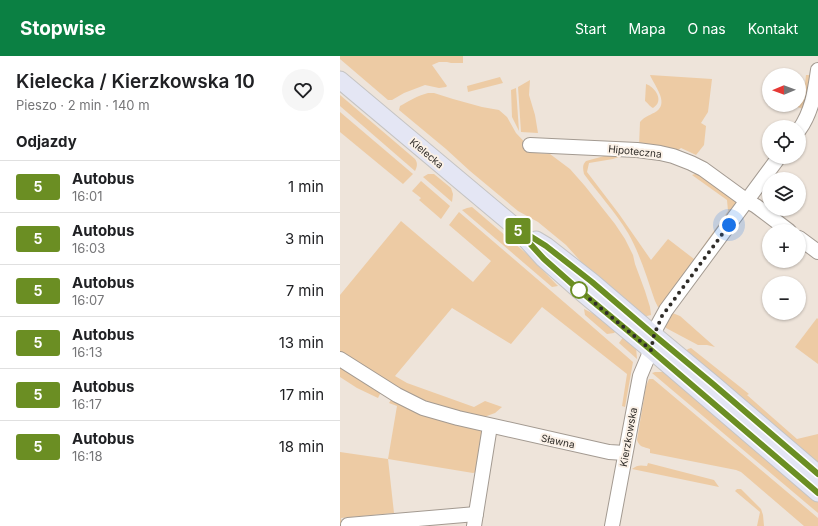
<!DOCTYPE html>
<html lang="pl">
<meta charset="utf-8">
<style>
body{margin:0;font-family:Inter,sans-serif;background:#f6f6f6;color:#202124;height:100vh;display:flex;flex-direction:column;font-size:15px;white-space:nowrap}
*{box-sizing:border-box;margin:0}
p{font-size:13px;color:#757577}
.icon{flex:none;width:22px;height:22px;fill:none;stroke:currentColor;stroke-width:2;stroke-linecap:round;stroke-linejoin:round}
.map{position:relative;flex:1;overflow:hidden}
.panel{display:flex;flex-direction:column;background:#fff;width:340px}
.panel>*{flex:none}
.badge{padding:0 8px;border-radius:3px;font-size:14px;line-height:26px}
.needle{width:26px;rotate:269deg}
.buttons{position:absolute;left:422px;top:12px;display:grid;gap:8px}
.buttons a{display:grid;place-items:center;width:44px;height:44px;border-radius:50%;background:#fff;box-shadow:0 1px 3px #0004;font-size:20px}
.you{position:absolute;width:20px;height:20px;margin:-10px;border:3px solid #fff;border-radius:50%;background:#1a73e8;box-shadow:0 0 0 6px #1a73e833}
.map>.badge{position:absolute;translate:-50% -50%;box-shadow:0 0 0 2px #fff}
h2{padding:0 16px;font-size:15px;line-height:36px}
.round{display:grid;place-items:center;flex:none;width:42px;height:42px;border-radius:21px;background:#f6f6f6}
.overview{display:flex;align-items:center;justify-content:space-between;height:68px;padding:0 16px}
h1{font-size:19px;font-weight:600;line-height:30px}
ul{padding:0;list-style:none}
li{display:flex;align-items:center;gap:12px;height:52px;padding:0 16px;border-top:1px solid #e0e0e0}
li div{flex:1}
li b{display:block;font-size:15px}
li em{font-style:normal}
li .badge{min-width:44px;font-weight:700;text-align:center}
header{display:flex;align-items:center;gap:24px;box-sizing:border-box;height:56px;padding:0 20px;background:#0b8043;color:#fff}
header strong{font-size:19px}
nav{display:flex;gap:22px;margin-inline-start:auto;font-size:14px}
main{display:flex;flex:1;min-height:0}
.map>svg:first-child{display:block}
.green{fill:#edcba4}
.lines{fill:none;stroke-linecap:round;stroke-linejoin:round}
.minor-casing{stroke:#a39a91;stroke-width:16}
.major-casing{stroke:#c5c4c3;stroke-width:19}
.minor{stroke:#fff;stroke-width:14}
.major{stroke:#e4e6f4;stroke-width:17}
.line-casing{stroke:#fff;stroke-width:9}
.line{stroke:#6b8e23;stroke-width:6}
.walk{stroke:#2f2c28;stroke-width:4;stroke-dasharray:0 7.2}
.stop-dot{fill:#fff;stroke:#6b8e23;stroke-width:2}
.labels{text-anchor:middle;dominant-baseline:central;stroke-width:4;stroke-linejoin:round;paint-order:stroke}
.street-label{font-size:10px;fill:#2f2c28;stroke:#fbf1e7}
</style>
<header>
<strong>Stopwise</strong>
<nav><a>Start</a><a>Mapa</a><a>O nas</a><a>Kontakt</a></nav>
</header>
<main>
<section class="panel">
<div class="overview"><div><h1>Kielecka / Kierzkowska 10</h1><p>Pieszo · 2 min · 140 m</p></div><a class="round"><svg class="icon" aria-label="heart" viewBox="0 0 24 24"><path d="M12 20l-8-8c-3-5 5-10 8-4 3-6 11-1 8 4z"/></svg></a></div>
<h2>Odjazdy</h2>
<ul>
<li><span class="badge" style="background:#6b8e23;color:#fff">5</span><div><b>Autobus</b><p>16:01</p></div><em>1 min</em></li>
<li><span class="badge" style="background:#6b8e23;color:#fff">5</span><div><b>Autobus</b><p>16:03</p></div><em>3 min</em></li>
<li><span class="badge" style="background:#6b8e23;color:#fff">5</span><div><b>Autobus</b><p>16:07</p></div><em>7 min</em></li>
<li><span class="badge" style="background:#6b8e23;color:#fff">5</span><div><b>Autobus</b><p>16:13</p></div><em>13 min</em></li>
<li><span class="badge" style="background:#6b8e23;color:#fff">5</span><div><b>Autobus</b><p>16:17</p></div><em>17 min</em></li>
<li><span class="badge" style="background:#6b8e23;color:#fff">5</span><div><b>Autobus</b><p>16:18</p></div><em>18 min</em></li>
</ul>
</section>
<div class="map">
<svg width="478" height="470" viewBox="0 0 478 470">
<rect width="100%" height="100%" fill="#eee4da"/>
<g class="green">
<polygon points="0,0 123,0 123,7 111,7 107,6 99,6 92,9 107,30 106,31 99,32 85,29 64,37 52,44 48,44 0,3"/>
<path d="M 310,19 L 372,23 L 368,56 L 361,67 L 366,70 L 364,89 L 356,99 L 341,92 L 337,95 L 299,90 L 300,66 C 305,60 311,59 317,55 C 329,46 314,29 310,19 Z"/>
<polygon points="466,19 471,19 467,43 463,53 452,49 459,49 459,38 464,38"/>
<polygon points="160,21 163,27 128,36 127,30"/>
<polygon points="190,24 189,39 195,59 198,77 181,76 178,31"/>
<path d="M 306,28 C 315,31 325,45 313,52 C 309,50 308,47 305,45 Z"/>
<polygon points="176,32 179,75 172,61 171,34"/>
<path d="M 88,37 L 94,37 L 113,43 L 142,51 L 159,54 L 167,61 L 176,77 L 193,95 L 196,97 L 210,98 L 230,113 L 245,130 L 275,168 L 285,183 L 293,199 L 295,208 L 305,235 L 310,251 L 311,259 L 303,261 L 253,219 L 226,189 L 198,166 L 178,155 L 130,115 L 106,93 L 59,54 L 60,50 C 69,45 77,40 88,37 Z"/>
<path d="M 0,39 L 75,103 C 78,107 77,111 75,115 L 0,50 Z"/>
<polygon points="0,56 73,118 63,128 0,76"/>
<path d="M 268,99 L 282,100 L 273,103 L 249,107 L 247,116 L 279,158 L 311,204 L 328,183 L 354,203 L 388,155 L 387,144 L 352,119 L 355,118 L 359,118 L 396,145 L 396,151 L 321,252 L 318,251 L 315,245 C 307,222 300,198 288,177 C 276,157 258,137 244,118 C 243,113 242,109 246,105 Z"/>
<polygon points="88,118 94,118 111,132 113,138 112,146 83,121"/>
<polygon points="81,125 110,150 101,163 79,144 81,142 72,135"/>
<polygon points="132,151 188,199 218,230 212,231 122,154 127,152"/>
<polygon points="119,156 239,259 293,306 285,351 282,350 287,318 202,251 171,288 112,252 55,320 67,327 134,351 145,345 162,351 155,357 144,361 136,362 97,351 75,342 0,298 0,239 61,165 133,226 151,205 109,169"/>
<polygon points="244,253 264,263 277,274 274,277 267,278 245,259"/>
<polygon points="330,256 340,260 375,291 367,289 358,289 326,272 324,269"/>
<polygon points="477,262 478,263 478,308 455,291"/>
<polygon points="284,280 296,291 297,303 279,287"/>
<polygon points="351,292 409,338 407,339 457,383 478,378 478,409 345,296 348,293"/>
<polygon points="0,308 42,334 38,342 17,332 0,321"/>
<polygon points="315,316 325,316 478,445 478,457 312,317"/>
<path d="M 309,323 L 313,323 L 478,462 L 478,470 L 464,470 L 401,416 L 396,414 L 310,397 L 310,393 C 304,391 299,391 297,384 L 306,330 Z"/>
<polygon points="51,344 54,344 138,372 141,375 142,381 136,416 133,417 48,403 54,457 1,462 2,470 0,470 0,396 48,403 57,350 49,347"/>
<path d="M 308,407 L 374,424 L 379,431 L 292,413 C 297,409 300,409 307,410 Z"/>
<polygon points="397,433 401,433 421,453 423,459 424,470 417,470 420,456 395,435"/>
</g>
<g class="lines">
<g class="minor-casing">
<g id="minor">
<path d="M 459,74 C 472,56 475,35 478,14"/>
<polyline points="190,89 297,94 320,97 333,100 351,107 363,113 407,145 416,150 449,175"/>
<polyline points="459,182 478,196"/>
<polyline points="0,303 57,339 83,352 118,362 269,396 285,397"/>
<polyline points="8,469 136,458"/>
<polyline points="134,470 150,370"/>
<polyline points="272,470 300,320 308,301 315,274 326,254 439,101"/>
</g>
</g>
<g class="major-casing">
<g id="major">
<polyline points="0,24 174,170 204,203 239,234 311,294 478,437"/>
<polyline points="196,184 206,190 252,226 314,279 373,328 478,418"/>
</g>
</g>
<use href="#minor" class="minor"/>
<use href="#major" class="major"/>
</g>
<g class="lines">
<g class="line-casing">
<polyline id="line" points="478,418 373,328 314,279 252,226 206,190 174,170 204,203 239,234 311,294 478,437"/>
</g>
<use href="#line" class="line"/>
<polyline class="walk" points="239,234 311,294 314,279 322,260 389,169"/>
</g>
<circle class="stop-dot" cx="239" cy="234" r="8"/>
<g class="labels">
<g class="street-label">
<text transform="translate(295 95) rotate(6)">Hipoteczna</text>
<text transform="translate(87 97) rotate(40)">Kielecka</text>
<text transform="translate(288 381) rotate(-80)">Kierzkowska</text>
<text transform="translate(218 385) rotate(12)">Sławna</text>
</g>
</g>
</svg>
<div class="buttons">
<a><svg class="needle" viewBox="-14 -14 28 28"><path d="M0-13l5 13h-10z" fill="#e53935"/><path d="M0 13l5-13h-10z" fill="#757577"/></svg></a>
<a><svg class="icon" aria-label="locate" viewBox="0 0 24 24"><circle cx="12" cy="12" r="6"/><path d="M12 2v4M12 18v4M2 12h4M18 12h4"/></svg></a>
<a><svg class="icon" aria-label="layers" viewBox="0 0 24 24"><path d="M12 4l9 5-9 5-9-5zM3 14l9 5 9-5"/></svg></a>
<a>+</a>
<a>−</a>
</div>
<div class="you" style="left:389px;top:169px"></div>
<b class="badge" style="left:178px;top:175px;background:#6b8e23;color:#fff">5</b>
</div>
</main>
